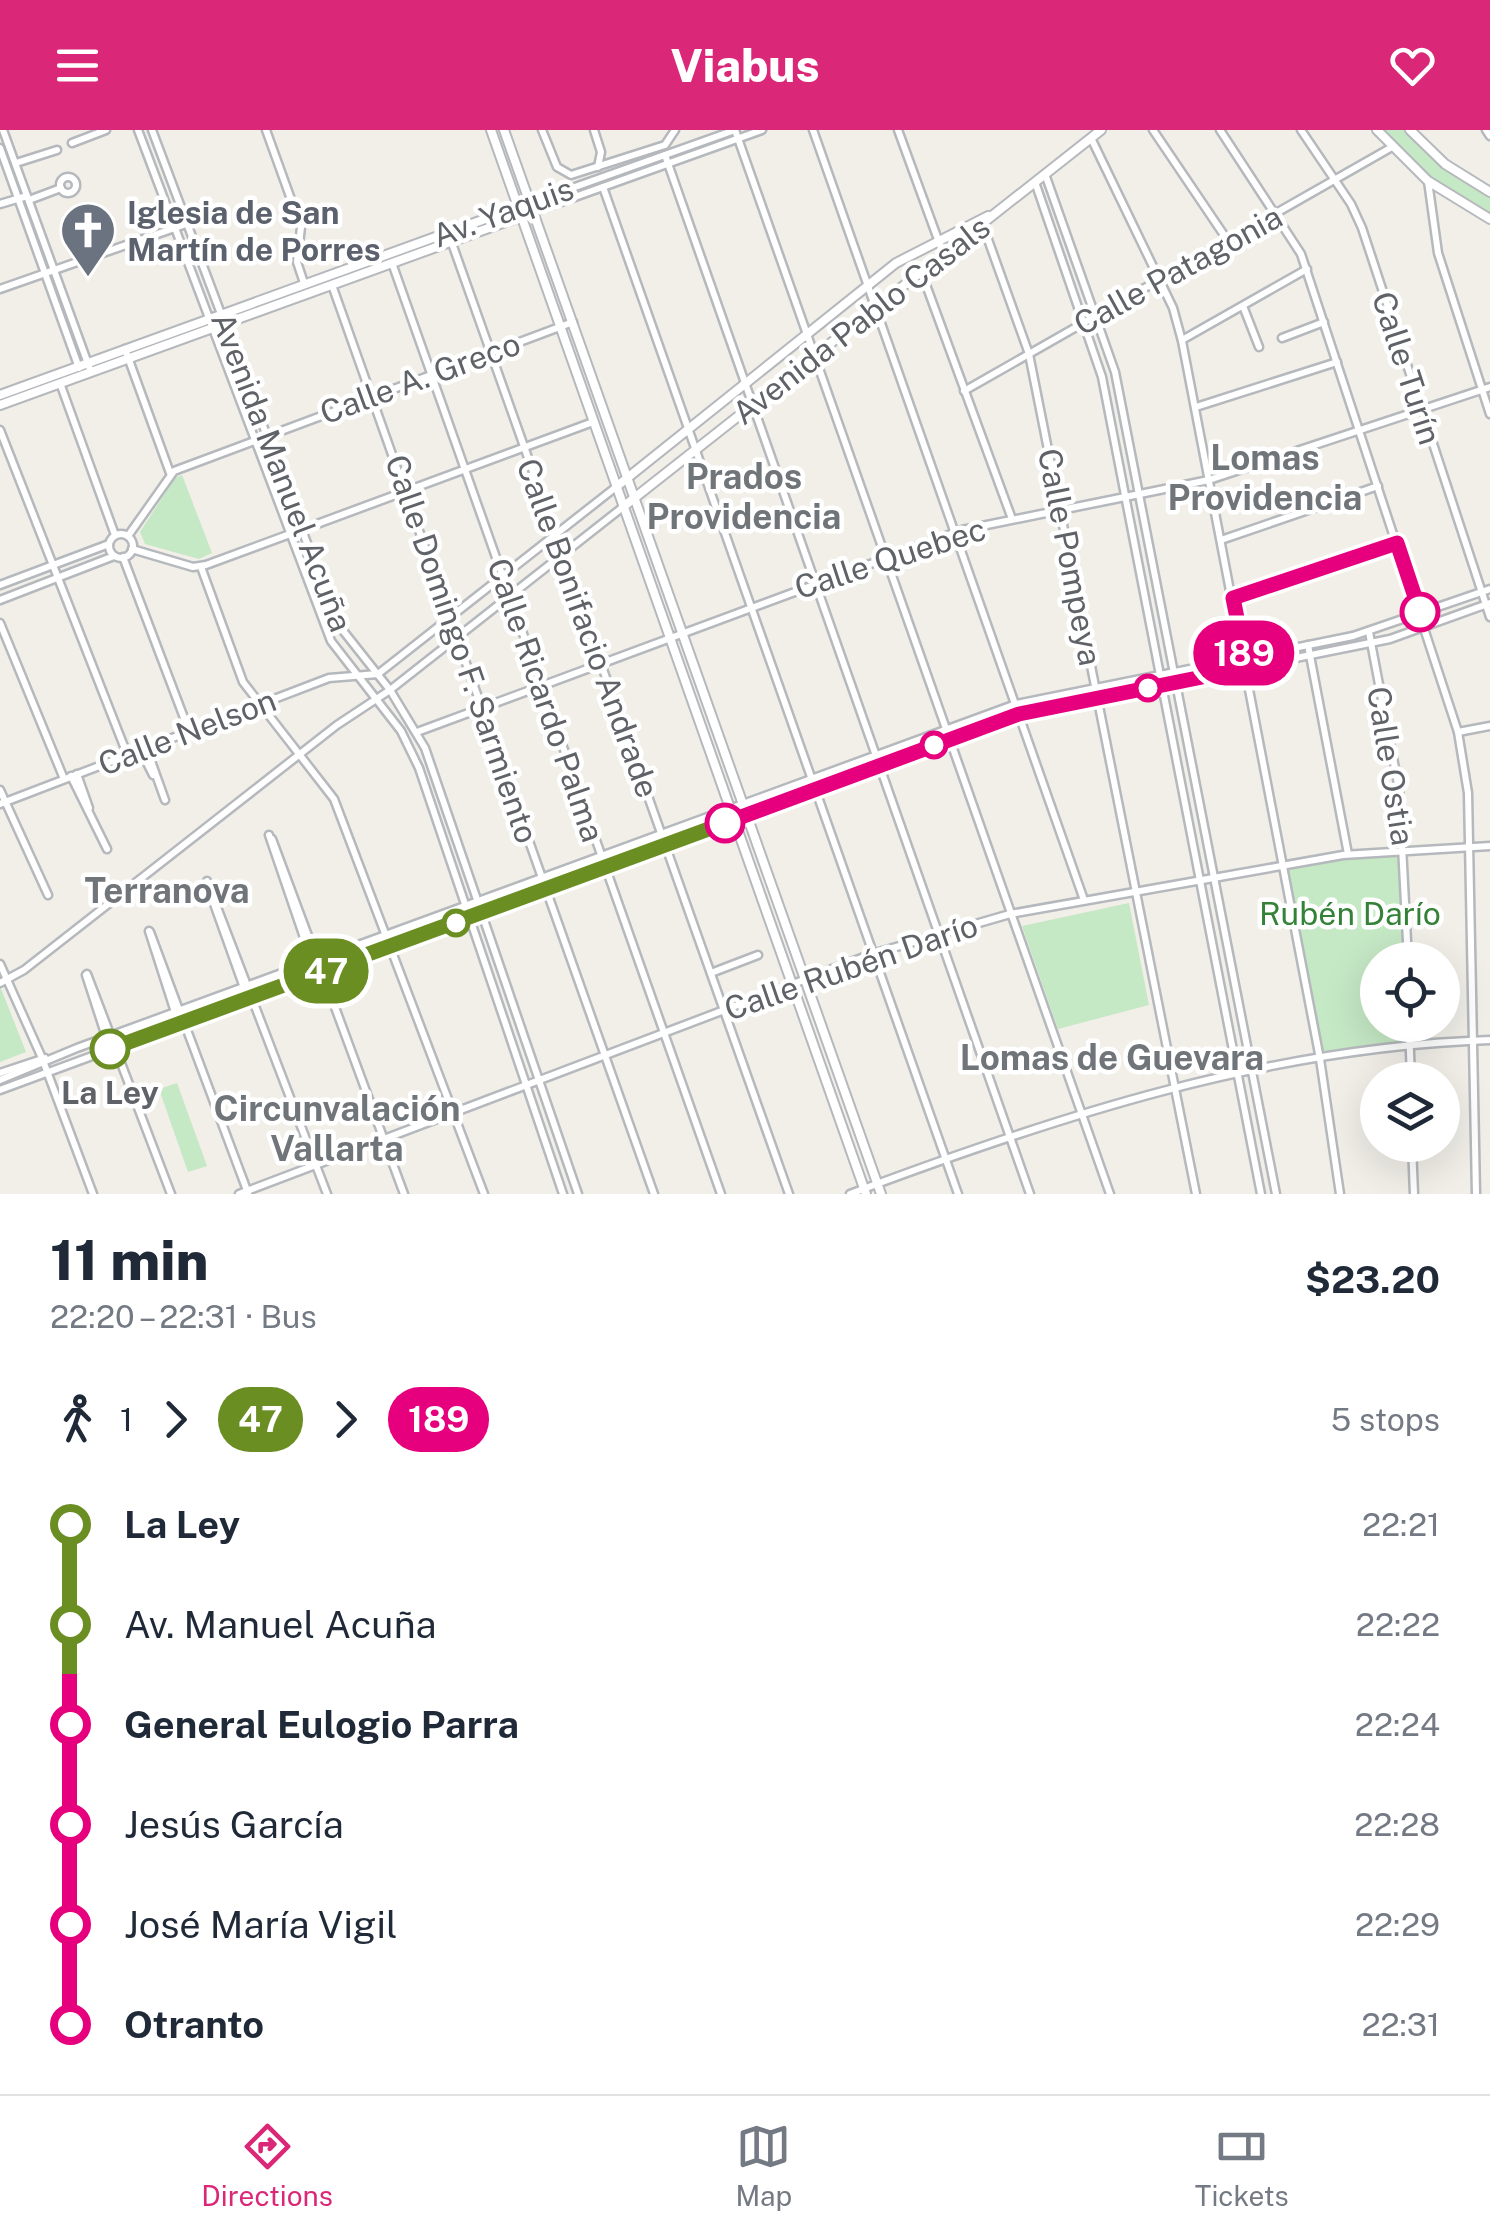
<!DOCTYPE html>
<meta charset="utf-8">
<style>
body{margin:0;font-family:"Public Sans",sans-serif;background:#f2f2f3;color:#1f2937;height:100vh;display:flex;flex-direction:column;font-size:38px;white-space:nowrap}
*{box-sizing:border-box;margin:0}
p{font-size:32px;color:#747a83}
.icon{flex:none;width:55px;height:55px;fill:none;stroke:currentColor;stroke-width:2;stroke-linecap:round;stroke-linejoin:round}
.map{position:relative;height:1064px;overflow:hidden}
.panel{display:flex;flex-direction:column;background:#fff;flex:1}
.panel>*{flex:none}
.badge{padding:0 20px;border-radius:32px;font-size:35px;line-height:65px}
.tools{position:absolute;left:1360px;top:812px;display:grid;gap:20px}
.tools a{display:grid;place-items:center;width:100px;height:100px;border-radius:50%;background:#fff;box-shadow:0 10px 40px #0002;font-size:50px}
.map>.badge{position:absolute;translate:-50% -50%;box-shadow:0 0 0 5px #fff}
.legs{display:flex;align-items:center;gap:15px;height:110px;padding:0 50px;font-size:32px}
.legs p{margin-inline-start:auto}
.head{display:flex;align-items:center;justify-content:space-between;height:170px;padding:0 50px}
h1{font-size:55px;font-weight:800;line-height:75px}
ul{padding:0 50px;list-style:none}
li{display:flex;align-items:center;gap:35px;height:100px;font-size:38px}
li i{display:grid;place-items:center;width:15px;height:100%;margin:0 12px;background:currentColor}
li i::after{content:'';width:25px;height:25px;margin:-12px;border:8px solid;border-radius:50%;background:#fff}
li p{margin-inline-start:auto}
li:first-child i{background:linear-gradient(#0000 50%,currentColor 0)}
li:last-child i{background:linear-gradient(currentColor 50%,#0000 0)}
header{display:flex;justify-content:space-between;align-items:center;height:130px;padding:0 50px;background:#db2777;color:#fff;font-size:45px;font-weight:800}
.tabs{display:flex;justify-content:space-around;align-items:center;height:140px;border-top:2px solid #e0e1e3;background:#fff;font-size:28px;color:#747a83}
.tabs a{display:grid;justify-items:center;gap:5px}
.tabs .on{color:#db2777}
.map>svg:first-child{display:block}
.green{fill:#c5e8c5}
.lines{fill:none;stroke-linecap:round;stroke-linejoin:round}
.minor-casing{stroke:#b5b8bc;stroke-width:11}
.tertiary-casing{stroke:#b5b8bc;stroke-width:12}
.minor{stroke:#fff;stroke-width:6}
.tertiary{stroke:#fff;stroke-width:8}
.line-1-casing{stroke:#fff;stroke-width:22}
.line-2-casing{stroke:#fff;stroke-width:22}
.line-1{stroke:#6b8e23;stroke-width:15}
.line-2{stroke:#e6007e;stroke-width:15}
.stop-2-dot{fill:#fff;stroke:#e6007e;stroke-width:5}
.stop-1-dot{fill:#fff;stroke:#6b8e23;stroke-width:5}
.labels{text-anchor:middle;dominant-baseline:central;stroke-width:9;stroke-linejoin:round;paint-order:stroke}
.worship-label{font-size:32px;font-weight:bold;fill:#5b616d;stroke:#fff;text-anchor:start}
.street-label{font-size:32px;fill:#5f6368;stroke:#fff}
.park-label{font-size:32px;fill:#348238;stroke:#fff}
.stop-label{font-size:32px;font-weight:bold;fill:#5f6368;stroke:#fff}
.neighbourhood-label{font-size:35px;font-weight:bold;fill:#70757a;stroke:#fff}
</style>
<header><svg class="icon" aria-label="menu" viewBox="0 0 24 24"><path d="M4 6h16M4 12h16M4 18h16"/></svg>Viabus<svg class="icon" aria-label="heart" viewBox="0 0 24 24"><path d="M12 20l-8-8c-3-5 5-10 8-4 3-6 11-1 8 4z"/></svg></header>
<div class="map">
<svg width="1490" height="1064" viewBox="0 0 1490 1064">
<rect width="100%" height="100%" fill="#f1efe8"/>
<g class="green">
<path d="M 1384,0 L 1408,0 L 1437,30 L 1490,64 L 1490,84 C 1450,63 1410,37 1384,0 Z"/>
<polygon points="182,345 212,423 199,429 145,414 140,402 175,348"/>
<polygon points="1403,722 1405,830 1378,830 1378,895 1407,895 1407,915 1320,927 1287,736"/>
<polygon points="1129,773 1149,875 1058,899 1022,796"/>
<polygon points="0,856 26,922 0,932"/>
<polygon points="177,953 207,1036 188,1042 159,959"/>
</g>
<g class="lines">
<g class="minor-casing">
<g id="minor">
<polyline points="3,0 91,242"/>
<polyline points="138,0 331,511 401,601 419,638 563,1064"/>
<polyline points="152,0 337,493 390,560 425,618 578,1064"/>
<polyline points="266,0 301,97 297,132 304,153"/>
<polyline points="542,0 557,37 571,45 665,15 675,0"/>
<polyline points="594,0 601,22 598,37"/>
<polyline points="735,0 1110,1064"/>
<polyline points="813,0 1084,770"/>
<polyline points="898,0 944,126"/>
<polyline points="1153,0 1228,111"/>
<polyline points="1220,0 1301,124 1458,602 1468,663 1476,1064"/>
<polyline points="1301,0 1351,74 1362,98 1490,487"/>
<polyline points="1486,0 1490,6"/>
<polyline points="1091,8 1173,178 1182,211 1320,929 1340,1064"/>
<polyline points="72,13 106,0"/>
<polyline points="0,18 79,238"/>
<polyline points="665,25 1030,1064"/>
<polyline points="16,33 57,20"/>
<polyline points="1045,44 1115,242 1276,1064"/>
<circle cx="68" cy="55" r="8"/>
<polyline points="1428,51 1438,123 1490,284"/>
<polyline points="1035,52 1102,247 1261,1064"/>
<polyline points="603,57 958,1064"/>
<polyline points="29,70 61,58"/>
<polyline points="530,73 735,0"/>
<polyline points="0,74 27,66"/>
<polyline points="533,82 762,0"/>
<polyline points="981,90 1029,224 1196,1064"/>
<polyline points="448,102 789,1064"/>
<polyline points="392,133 721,1064"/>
<polyline points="922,144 1012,389"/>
<polyline points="332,155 654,1064"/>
<polyline points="0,159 186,94"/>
<polyline points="1243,176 1259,217"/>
<polyline points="1282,208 1324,192"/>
<polyline points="1182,210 1307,139"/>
<polyline points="125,219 170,343"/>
<polyline points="60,253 115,405"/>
<polyline points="964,261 1392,17"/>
<polyline points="1196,277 1337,232"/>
<polyline points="0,300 127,624"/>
<circle cx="121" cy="416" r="12"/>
<polyline points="128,406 174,341 573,192"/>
<polyline points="1221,410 1378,356"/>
<polyline points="132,419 193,437 206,435 593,292"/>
<polyline points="123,427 189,601"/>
<polyline points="201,437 243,552 334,669 484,1064"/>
<polyline points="0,455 109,414"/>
<polyline points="1233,468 1397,413"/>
<polyline points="0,470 114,426"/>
<polyline points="0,493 64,649"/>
<polyline points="1369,502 1399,659 1408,830"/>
<polyline points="1308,515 1348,724"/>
<polyline points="417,602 962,400 1209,350 1490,257"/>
<polyline points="1458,602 1490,596"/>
<polyline points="146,617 165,670"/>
<polyline points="140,619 153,645"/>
<polyline points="77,644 89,678"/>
<polyline points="71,646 107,719"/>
<polyline points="0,660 48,765"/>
<polyline points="0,674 329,548 378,544 616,357"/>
<polyline points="269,705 312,831"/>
<polyline points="272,709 317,830"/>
<polyline points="207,751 327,1064"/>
<polyline points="208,757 248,869"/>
<polyline points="149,801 175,882"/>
<polyline points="150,802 179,880"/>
<polyline points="0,834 42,928 93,1064"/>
<polyline points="322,842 404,1064"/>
<polyline points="711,843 758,825"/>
<polyline points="87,844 171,1064"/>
<polyline points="86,845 110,919"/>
<polyline points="0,853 24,840 337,595 390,560 623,377"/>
<polyline points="184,892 248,1063"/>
<polyline points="1409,895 1411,950"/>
<polyline points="0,943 45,928"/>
<polyline points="0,950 77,918 1016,574 1353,506 1490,459"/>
<polyline points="0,960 1019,584 1390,509 1490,473"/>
<polyline points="1412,1015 1414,1064"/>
<polyline points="239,1064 872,824 1010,784 1343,725 1490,716"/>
<path d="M 850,1064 C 1055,987 1269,917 1490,910"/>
</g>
</g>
<g class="tertiary-casing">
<g id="tertiary">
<polyline points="491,0 866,1064"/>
<polyline points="504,0 881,1064"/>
<polyline points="1377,0 1428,51 1490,89"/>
<polyline points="1410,0 1445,34 1490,62"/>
<polyline points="0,265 521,76"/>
<polyline points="0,275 533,82"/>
<polyline points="616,357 896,133 988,86"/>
<polyline points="623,377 1101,0"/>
</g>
</g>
<use href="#minor" class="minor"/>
<use href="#tertiary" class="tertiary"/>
</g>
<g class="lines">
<g class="line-1-casing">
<polyline id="line-1" points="110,919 725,693"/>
</g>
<g class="line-2-casing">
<polyline id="line-2" points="725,693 1019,584 1247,538 1233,468 1397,413 1420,482"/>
</g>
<use href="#line-1" class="line-1"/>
<use href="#line-2" class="line-2"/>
</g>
<defs>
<g id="church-pin" transform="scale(2.875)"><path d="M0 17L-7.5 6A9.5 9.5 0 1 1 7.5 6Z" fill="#6b7280" stroke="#fff"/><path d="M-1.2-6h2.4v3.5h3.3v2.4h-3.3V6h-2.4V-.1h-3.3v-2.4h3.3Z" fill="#fff"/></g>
</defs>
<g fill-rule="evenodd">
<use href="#church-pin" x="88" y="100"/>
</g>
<g class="stop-2-dot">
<circle cx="1420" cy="482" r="18"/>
<circle cx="1148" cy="558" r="12"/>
<circle cx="934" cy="615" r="12"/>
<circle cx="725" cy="693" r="18"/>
</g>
<g class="stop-1-dot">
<circle cx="456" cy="793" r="12"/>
<circle cx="110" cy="919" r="18"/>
</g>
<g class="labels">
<g class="worship-label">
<text x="127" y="82">Iglesia de San<tspan x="127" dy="37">Martín de Porres</tspan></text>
</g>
<g class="street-label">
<text transform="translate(503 82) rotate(-20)">Av. Yaquis</text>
<text transform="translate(1178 140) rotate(-29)">Calle Patagonia</text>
<text transform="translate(861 190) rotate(-38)">Avenida Pablo Casals</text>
<text transform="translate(1407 238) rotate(72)">Calle Turín</text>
<text transform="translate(420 248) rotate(-20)">Calle A. Greco</text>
<text transform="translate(282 342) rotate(69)">Avenida Manuel Acuña</text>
<text transform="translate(1070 427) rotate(79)">Calle Pompeya</text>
<text transform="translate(890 428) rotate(-18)">Calle Quebec</text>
<text transform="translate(588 498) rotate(70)">Calle Bonifacio Andrade</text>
<text transform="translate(462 519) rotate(71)">Calle Domingo F. Sarmiento</text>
<text transform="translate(546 570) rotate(71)">Calle Ricardo Palma</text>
<text transform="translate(187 602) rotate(-21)">Calle Nelson</text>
<text transform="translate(1391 636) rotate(81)">Calle Ostia</text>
<text transform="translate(851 837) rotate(-19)">Calle Rubén Darío</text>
</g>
<g class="park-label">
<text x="1350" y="783">Rubén Darío</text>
</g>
<g class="stop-label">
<text x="110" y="962">La Ley</text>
</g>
<g class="neighbourhood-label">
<text x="1265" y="327">Lomas<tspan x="1265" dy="40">Providencia</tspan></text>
<text x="744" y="346">Prados<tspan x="744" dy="40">Providencia</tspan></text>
<text x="167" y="760">Terranova</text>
<text x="1112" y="927">Lomas de Guevara</text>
<text x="337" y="978">Circunvalación<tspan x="337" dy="40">Vallarta</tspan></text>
</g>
</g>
</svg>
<div class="tools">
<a><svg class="icon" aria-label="locate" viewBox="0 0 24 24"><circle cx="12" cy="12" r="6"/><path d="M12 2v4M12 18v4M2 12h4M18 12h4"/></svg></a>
<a><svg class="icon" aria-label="layers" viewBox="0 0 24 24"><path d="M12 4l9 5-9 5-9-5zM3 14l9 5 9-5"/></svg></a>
</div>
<b class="badge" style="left:326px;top:841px;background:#6b8e23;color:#fff">47</b>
<b class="badge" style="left:1244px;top:523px;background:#e6007e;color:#fff">189</b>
</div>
<section class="panel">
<div class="head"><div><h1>11 min</h1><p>22:20 – 22:31 · Bus</p></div><b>$23.20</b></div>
<div class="legs"><svg class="icon" aria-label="walk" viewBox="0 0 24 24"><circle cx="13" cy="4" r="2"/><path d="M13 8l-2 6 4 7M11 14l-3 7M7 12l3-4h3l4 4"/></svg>1<svg class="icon" aria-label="forward" viewBox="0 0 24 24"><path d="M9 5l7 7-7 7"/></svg><b class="badge" style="background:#6b8e23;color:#fff">47</b><svg class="icon" aria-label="forward" viewBox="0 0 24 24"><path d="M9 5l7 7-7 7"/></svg><b class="badge" style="background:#e6007e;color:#fff">189</b><p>5 stops</p></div>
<ul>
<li><i style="color:#6b8e23"></i><b>La Ley</b><p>22:21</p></li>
<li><i style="color:#6b8e23"></i><span>Av. Manuel Acuña</span><p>22:22</p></li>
<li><i style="color:#e6007e"></i><b>General Eulogio Parra</b><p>22:24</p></li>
<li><i style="color:#e6007e"></i><span>Jesús García</span><p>22:28</p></li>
<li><i style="color:#e6007e"></i><span>José María Vigil</span><p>22:29</p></li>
<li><i style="color:#e6007e"></i><b>Otranto</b><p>22:31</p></li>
</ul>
</section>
<nav class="tabs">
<a class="on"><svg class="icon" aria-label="directions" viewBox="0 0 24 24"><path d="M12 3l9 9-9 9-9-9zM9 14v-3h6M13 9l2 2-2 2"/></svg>Directions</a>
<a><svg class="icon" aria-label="map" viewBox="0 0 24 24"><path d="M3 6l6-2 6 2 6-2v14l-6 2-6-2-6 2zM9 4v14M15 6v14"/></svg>Map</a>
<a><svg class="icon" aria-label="tickets" viewBox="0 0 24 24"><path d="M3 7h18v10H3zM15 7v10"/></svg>Tickets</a>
</nav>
